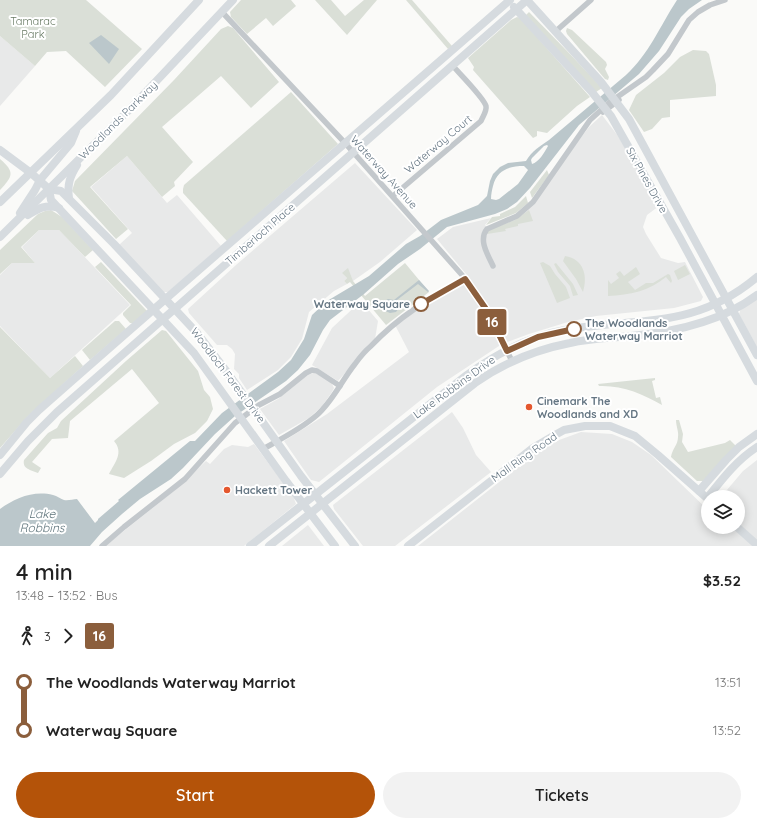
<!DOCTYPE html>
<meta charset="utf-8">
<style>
body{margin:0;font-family:Quicksand,sans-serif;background:#f2f2f2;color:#222;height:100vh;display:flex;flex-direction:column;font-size:15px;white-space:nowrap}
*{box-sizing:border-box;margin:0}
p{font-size:13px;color:#767676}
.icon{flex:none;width:22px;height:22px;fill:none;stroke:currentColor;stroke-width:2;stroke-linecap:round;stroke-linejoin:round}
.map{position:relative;height:546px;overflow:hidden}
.drawer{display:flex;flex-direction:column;background:#fff;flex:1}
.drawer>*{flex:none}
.badge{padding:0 8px;border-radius:3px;font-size:14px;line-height:26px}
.controls{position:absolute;left:701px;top:490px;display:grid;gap:8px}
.controls a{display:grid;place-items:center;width:44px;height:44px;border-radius:50%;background:#fff;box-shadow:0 2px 10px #0003;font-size:20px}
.map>.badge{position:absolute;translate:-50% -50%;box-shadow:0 0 0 2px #fff}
.legs{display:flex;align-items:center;gap:6px;height:44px;padding:0 16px;font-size:13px}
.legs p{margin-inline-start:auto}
.overview{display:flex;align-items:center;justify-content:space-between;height:68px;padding:0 16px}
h1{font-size:22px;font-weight:600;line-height:30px}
.primary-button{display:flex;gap:8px;margin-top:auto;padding:8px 16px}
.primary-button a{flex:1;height:46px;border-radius:24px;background:#b45309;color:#fff;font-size:16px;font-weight:600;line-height:46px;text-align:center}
.primary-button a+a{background:#f2f2f2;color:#222}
ul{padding:0 16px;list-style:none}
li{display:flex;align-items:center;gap:14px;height:48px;font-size:15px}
li i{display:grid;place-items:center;width:6px;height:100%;margin:0 5px;background:currentColor}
li i::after{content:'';width:10px;height:10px;margin:-5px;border:3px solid;border-radius:50%;background:#fff}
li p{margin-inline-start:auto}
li:first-child i{background:linear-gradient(#0000 50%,currentColor 0)}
li:last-child i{background:linear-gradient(currentColor 50%,#0000 0)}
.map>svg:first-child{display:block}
.built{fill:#e8e9e9}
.green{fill:#dadfd7}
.water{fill:#bbc7cb;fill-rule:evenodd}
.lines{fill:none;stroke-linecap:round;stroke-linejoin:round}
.street{stroke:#c3c8cc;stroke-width:5.5}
.secondary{stroke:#d6dbdf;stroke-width:8}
.primary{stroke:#d6dbdf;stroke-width:8}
.line-1-casing{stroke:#fff;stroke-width:9}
.line-1{stroke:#8b5e3c;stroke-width:6}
.stop-1-dot{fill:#fff;stroke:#8b5e3c;stroke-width:2}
.poi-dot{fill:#e4572e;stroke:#fff;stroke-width:1.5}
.labels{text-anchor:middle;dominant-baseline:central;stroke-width:4;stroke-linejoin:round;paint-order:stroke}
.park-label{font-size:11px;fill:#687a64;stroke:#fff}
.street-label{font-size:11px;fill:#657683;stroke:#fff}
.stop-label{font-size:11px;font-weight:bold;fill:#657683;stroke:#fff;text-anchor:end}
.poi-label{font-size:11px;font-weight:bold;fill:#657683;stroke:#fff;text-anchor:start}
.water-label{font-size:12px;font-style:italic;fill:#60757c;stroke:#fff}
</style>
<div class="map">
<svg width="757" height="546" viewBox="0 0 757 546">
<rect width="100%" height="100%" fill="#fafaf8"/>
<g class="built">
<polygon points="0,36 35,66 0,106"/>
<polygon points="602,115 618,136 659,206 647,215 643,227 646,234 661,258 678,263 685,262 703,297 701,301 674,308 596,316 568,322 529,334 502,344 437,387 319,482 311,480 284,441 327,414 409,352 395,325 425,305 471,280 437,239 453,227 491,218 485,225 489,229 521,216 589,127"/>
<polygon points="127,156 167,203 177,195 221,246 168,292 163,292 119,245 132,233 91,187"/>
<polygon points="355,163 417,230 380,262 353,281 342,273 347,278 344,281 347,284 334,291 309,312 302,339 291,357 278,370 247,390 239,378 239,374 234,369 235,354 232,349 227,345 217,345 189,313 188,309 236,265"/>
<polygon points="39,230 59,230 63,234 130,305 50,378 0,326 0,275 12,263 35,263 22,247"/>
<polygon points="757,299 757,347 739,314 741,308"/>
<polygon points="361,301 378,321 375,339 338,381 312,365 332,328"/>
<polygon points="313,373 317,374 331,382 334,388 332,392 322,406 309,418 279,435 260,409 278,399 308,375"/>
<polygon points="452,412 463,428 476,455 491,472 395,546 363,546 334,509 333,505"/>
<polygon points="581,432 612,434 632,442 651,455 708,510 708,527 738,527 738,497 721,497 743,471 757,460 757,546 418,546 540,450 551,443"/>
<polygon points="254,444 293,496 296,504 244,546 105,546 175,490 206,461 210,464 224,449 232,445 248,447"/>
<polygon points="308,525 324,546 282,546"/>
</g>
<g class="green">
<polygon points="0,0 86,0 142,49 105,87 66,51 47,52 35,66 0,36"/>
<polygon points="241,0 291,0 296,6 273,26 266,18 247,34 231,17 230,12"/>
<polygon points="315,0 331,0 345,16 364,0 377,0 347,35"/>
<polygon points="406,0 412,0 452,46 448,49"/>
<polygon points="529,12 570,54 602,88 596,92 526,15"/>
<polygon points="517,17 520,18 590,97 577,106 547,133 537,131 537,136 533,138 473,70 474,67 468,58 511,20"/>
<polygon points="228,26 233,28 279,82 251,108 221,76 162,127 193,162 174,182 175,186 162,197 127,156 90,187 128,229 116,239 72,191 75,181 174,80 221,29"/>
<polygon points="567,28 572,30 606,62 607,65 605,69 609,77 608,80 605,79 567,34 566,31"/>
<polygon points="693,50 706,51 709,54 716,85 716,96 670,100 670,117 662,118 652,129 644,132 629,110 636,95 664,73 680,57"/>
<polygon points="291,92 338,144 227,241 183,193 183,189 184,185"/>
<path d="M 0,159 C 15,172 13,176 0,190 Z"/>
<polygon points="547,170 549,175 532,198 530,192"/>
<polygon points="526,196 528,203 516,213 486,225 492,217 500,216 500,214 515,207"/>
<polygon points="51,210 62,217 93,250 85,257 59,230 39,230 21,247 35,263 12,263 0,274 0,250 38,214 45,211"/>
<polygon points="529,210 533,221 518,224 518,226 505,229 506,231 487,234 489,230 515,220"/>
<path d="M 565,256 C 584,259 588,276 583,292 L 576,279 L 563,261 Z"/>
<polygon points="101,262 147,311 133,323 130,323 123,315 123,313 131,305 95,267"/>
<polygon points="543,262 550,266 555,274 566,287 570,298 557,303 540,263"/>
<polygon points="405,263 429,292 386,325 350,282 347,284 344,281 347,278 342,273 348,268 353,281 365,296"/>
<polygon points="556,263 573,284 578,295 573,296 570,286 558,272 554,264"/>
<polygon points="685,265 690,274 678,280 674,271"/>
<path d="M 636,267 L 640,274 L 628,282 L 635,290 L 646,283 L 653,283 L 668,274 L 670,275 L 672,281 L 671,283 L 666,277 C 649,291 630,295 608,296 L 608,280 L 611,284 L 619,278 L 616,274 L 620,271 L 624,276 Z"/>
<polygon points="115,321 119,321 126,329 90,360 82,350"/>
<polygon points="0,327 50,378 75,356 83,366 28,416 0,448"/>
<path d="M 162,330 L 166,331 L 198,371 L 204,390 L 210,397 L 213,409 L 207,421 L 195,433 L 174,444 L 151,461 L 124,478 L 109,474 C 115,462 124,453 114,441 L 159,403 L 132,369 L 70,421 L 68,438 L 52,439 L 32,462 L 41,468 L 38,473 C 31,470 22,469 24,460 L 48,433 L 57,428 L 61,421 L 126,361 Z"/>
<path d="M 655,378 L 655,380 L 652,381 L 656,398 L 660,397 L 662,405 C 643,394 622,385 599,386 L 598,384 Z"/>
<path d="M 676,420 L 679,420 L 683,434 L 682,442 L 688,452 L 725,443 L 730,440 L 736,446 L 704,481 L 697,481 L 671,457 C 672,449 678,445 678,437 C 679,432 676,426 676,420 Z"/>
</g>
<g class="water">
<path d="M 677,0 L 702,0 L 689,9 L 681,17 L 659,51 L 639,74 L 579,125 L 530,188 L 517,202 L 507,209 L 495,214 L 447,227 L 420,249 L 398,264 L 364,294 L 330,320 L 323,330 L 310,355 L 298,370 L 286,381 L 235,416 L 215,434 L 183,468 L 171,479 L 140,499 L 122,514 L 102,532 L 90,546 L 0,546 L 0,509 C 15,498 34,490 53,495 C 57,496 61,499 64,500 C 68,501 73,499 77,499 L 95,523 L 98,520 L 98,519 L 119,501 L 118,500 L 190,441 L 195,441 L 222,413 L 278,372 L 291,360 L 304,339 L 312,315 L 327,301 L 369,276 L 406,244 L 420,236 L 441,220 L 478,205 L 487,196 L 490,181 L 493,174 L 500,167 L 508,163 L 526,161 C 532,151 540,146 549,140 L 626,75 C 649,54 660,26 677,0 ZM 547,145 L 548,146 C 544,153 539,162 532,164 L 531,160 L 532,158 L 544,146 ZM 524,166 L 528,170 L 518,184 L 499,199 L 496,200 L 491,199 C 491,194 492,190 493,186 C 497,170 509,166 524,166 Z"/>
<polygon points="101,35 119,49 109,64 89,43"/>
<polygon points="419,280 429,291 428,292 418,284 393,303 399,308 396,312 390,313 383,310 381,306 383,302 388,299 394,300"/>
</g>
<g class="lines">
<g class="street">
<polyline points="222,12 345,143 470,284 487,312 512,361"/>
<polyline points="556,31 591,0"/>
<polyline points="603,112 619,100"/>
<path d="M 393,196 L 481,121 C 483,116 487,111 486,106 C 484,98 459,73 453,66"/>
<path d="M 493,266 C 488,255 478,240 487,229 L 517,216 L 533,202 L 590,120 L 610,102 L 646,77 L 653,70 L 668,54 L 689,20 L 698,12 L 710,5 L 725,0"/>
<path d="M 263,449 C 281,439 301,429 317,415 C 333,401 342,380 355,364 C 360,357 365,351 371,346 C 398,317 431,297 465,279"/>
<polyline points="102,546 124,527 185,479 235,423 259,405 280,394 306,373 312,370 317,371 340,386"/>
</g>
<g class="secondary">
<polyline points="527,0 601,82 629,119 757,355"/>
<polyline points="514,7 591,91 611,116 680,238 757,381"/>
<polyline points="0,150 31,173 49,189 61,191 114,244 197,333 227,372 301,476 355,546"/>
<polyline points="49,189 51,200 194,353 286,481 335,546"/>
<path d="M 0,455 L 27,422 L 39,410 C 195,272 353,137 510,0"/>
<polyline points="0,474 28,441 57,412 527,0"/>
<polyline points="699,491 726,460 739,447 757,434"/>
<path d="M 708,497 C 723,478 737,460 757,447"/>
<polyline points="737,527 757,545"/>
<path d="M 250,546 L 467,375 C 496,354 530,336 565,330 C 639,317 694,330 757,277"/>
<path d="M 269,546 L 475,383 C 505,362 534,350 570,343 C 590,338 611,338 631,336 C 675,332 721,322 757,295"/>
<polyline points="408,546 533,448 555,435 564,430 585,426 610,426 635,436 658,455 708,499"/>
</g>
<g class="primary">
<polyline points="40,180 71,143 76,131"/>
<path d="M 69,198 C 67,185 70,176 77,165"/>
<polyline points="0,202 111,95 199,0"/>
<polyline points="20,213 35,190 40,180"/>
<path d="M 28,215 C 39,208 46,204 59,208"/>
<polyline points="0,237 128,111 233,0"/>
</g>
</g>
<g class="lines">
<g class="line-1-casing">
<polyline id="line-1" points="421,304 465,279 488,312 507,351 538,337 574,329"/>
</g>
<use href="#line-1" class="line-1"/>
</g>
<g class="stop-1-dot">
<circle cx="421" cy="304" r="7"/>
<circle cx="574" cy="329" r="7"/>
</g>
<g class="poi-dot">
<circle cx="529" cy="407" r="4"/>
<circle cx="227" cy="490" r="4"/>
</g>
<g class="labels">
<g class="park-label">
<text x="33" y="21">Tamarac<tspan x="33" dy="13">Park</tspan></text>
</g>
<g class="street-label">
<text transform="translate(118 120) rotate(-45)">Woodlands Parkway</text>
<text transform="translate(438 144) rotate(-40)">Waterway Court</text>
<text transform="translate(384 172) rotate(48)">Waterway Avenue</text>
<text transform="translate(647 180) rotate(61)">Six Pines Drive</text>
<text transform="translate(260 234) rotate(-41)">Timberloch Place</text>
<text transform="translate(228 375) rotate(53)">Woodloch Forest Drive</text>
<text transform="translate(454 387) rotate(-36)">Lake Robbins Drive</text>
<text transform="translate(524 457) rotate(-35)">Mall Ring Road</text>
</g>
<g class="stop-label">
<text x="410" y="304">Waterway Square</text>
<text x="585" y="323" text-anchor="start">The Woodlands<tspan x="585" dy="13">Waterway Marriot</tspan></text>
</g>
<g class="poi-label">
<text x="537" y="401">Cinemark The<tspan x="537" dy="13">Woodlands and XD</tspan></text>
<text x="235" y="490">Hackett Tower</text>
</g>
<g class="water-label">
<text x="42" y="513">Lake<tspan x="42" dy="14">Robbins</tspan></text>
</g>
</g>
</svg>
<div class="controls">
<a><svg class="icon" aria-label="layers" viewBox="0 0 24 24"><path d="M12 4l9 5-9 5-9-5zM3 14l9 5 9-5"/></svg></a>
</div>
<b class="badge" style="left:492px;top:322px;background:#8b5e3c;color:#fff">16</b>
</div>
<section class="drawer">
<div class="overview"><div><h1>4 min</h1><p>13:48 – 13:52 · Bus</p></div><b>$3.52</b></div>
<div class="legs"><svg class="icon" aria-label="walk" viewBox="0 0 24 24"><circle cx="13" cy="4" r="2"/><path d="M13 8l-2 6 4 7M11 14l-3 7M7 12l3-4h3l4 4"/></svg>3<svg class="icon" aria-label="forward" viewBox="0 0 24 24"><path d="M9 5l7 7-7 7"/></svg><b class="badge" style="background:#8b5e3c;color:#fff">16</b></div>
<ul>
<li><i style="color:#8b5e3c"></i><b>The Woodlands Waterway Marriot</b><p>13:51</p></li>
<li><i style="color:#8b5e3c"></i><b>Waterway Square</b><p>13:52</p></li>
</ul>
<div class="primary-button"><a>Start</a><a>Tickets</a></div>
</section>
